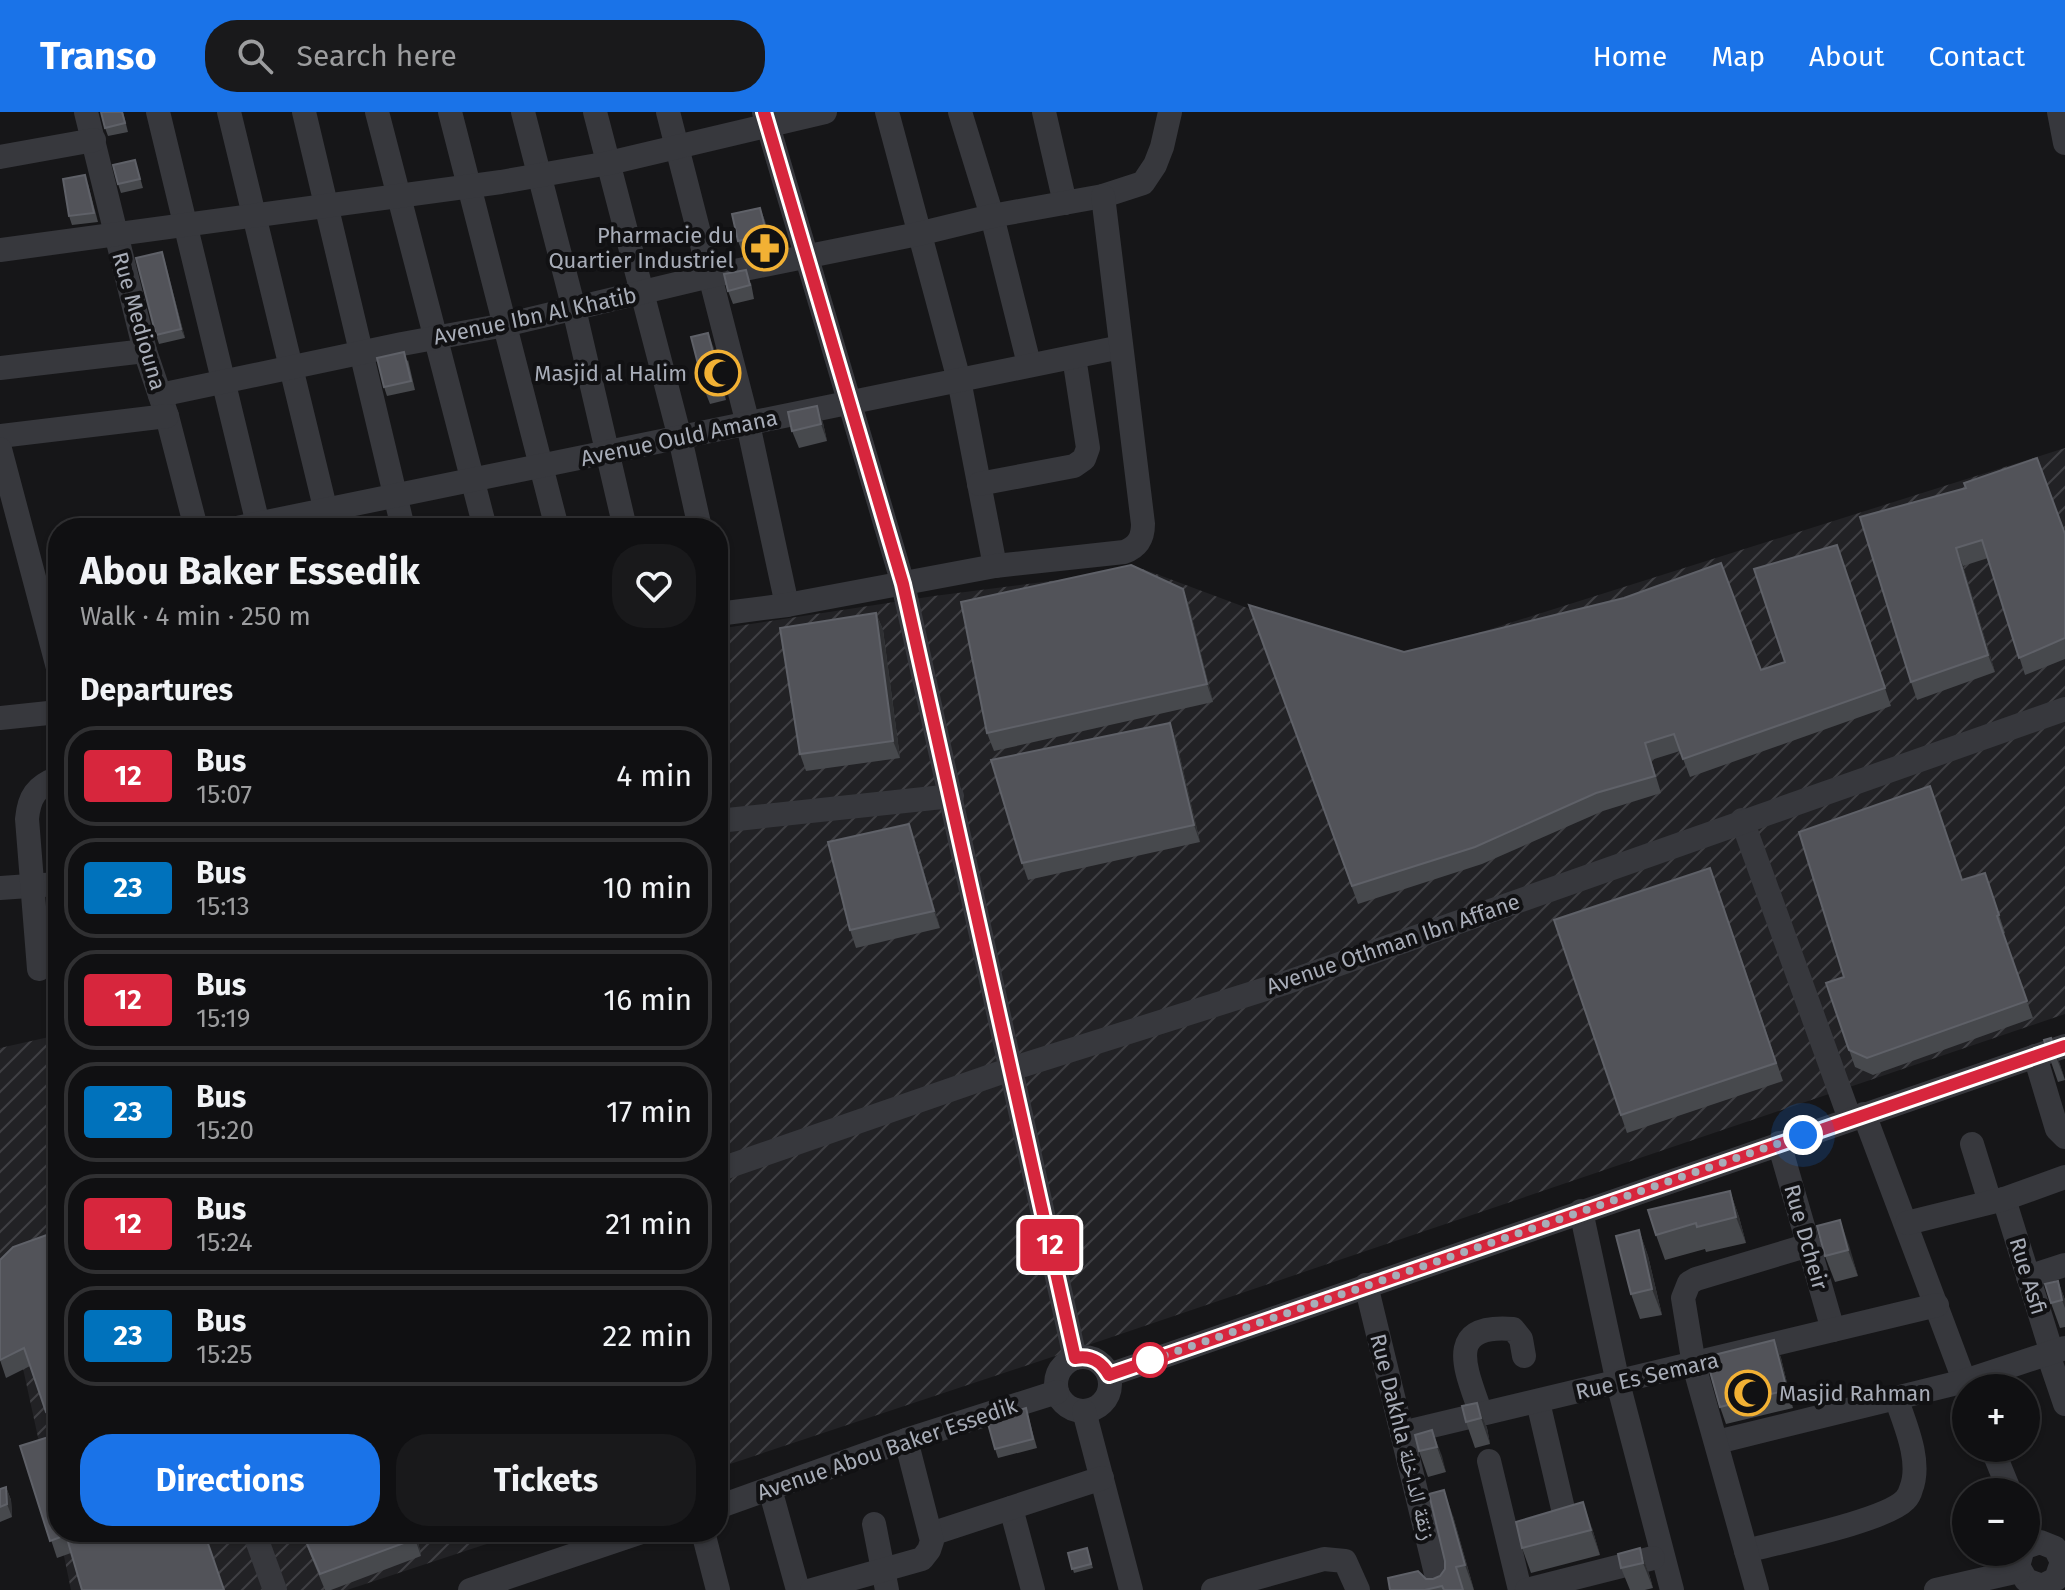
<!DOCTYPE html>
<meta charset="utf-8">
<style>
body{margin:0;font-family:"Fira Sans","Noto Naskh Arabic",sans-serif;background:#19191b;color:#f1f3f6;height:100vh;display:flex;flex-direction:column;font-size:30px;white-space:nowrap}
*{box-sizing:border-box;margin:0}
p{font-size:26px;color:#9c9d9f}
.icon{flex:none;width:44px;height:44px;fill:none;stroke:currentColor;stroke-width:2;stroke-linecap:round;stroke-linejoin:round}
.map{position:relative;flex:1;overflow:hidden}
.sheet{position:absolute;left:48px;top:406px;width:680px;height:1024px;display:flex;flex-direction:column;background:#101012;border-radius:32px;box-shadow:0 2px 6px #0004,0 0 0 2px #303032}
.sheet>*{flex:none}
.badge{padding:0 16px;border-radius:6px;font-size:28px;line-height:52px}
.buttons{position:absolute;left:1952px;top:1262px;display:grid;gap:16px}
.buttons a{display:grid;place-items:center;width:88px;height:88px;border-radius:50%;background:#101012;box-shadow:0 2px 6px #0004,0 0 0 2px #303032;font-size:40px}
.you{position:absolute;width:40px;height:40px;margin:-20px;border:6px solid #fff;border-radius:50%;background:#1a73e8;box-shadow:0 0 0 12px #1a73e833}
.map>.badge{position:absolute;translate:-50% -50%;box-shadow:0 0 0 4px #fff}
h2{padding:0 32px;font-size:30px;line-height:72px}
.round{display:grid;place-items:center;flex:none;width:84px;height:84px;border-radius:32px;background:#19191b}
.head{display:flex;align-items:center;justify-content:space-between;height:136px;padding:0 32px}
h1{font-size:38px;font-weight:700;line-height:60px}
.primary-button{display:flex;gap:16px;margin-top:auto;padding:16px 32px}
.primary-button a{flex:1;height:92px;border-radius:32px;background:#1a73e8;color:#fff;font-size:32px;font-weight:700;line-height:92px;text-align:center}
.primary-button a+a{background:#19191b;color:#f1f3f6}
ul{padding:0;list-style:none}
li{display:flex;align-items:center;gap:24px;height:100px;margin:0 16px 12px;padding:0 16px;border:4px solid #303032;border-radius:32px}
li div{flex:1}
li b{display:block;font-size:30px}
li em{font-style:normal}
li .badge{min-width:88px;font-weight:700;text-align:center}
header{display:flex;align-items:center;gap:48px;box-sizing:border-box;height:112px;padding:0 40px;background:#1a73e8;color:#fff}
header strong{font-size:38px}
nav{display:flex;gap:44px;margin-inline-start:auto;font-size:28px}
.search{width:560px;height:72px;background:#19191b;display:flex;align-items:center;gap:20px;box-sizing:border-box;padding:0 28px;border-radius:32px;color:#9c9d9f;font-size:30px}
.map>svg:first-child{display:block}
.industrial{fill:url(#industrial-furrows)}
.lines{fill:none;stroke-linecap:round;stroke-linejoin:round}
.minor{stroke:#37383d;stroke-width:24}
.wall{fill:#47494d}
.shaded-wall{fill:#2f3033}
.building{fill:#525359;stroke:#5f6168;stroke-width:2}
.line-casing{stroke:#fff;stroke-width:18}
.line{stroke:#d7263d;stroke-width:12}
.walk{stroke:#a8adb8;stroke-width:8;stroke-dasharray:0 14.4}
.stop-dot{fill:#fff;stroke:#d7263d;stroke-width:4}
.labels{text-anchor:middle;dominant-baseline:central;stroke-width:8;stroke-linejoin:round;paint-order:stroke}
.poi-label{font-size:22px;fill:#a8adb8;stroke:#111113;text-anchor:end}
.street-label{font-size:22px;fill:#a8adb8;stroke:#111113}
</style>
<header>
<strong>Transo</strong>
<div class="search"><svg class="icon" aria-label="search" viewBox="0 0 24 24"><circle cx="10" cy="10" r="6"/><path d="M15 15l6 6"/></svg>Search here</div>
<nav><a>Home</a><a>Map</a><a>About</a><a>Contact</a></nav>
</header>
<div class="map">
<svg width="2065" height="1478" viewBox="0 0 2065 1478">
<defs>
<pattern id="industrial-furrows" width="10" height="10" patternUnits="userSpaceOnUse" patternTransform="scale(2)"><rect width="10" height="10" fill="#222225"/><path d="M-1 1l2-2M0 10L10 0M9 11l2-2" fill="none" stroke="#3f3f43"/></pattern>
</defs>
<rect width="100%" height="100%" fill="#161618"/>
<g class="industrial">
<polygon points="2065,336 2065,902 1106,1227 718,1356 718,517 934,484 1143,457 1389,549"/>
<polygon points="58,923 58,1417 0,1151 0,936"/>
<polygon points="59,1420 523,1420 347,1478 71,1478"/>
</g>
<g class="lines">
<g class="minor">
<polyline points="86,0 145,239 167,304 196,416"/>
<polyline points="158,0 258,412"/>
<polyline points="229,0 330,416"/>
<polyline points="304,0 403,416"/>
<polyline points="377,0 485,416"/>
<polyline points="450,0 557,416"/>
<polyline points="523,0 574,197 625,416"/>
<polyline points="595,0 680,326 700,416"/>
<polyline points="668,0 748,312 787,493"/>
<polyline points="764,0 903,472 1075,1246"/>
<polyline points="887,0 959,268 995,454"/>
<polyline points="960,0 992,104 1029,252"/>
<polyline points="1044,0 1065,91"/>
<polyline points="2059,0 2065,31"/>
<polyline points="0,45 94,28"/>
<polyline points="0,138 501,70 609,51 825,0"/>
<polyline points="0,256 145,239"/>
<polyline points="160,283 402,232 505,213 710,164 918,122 992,104 1103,84 1143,71 1155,53 1162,35 1170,0"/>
<polyline points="0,324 167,304"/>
<polyline points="0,337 58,556"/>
<polyline points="979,372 1074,354 1084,347 1088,336 1074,245"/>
<polyline points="237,416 1121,235"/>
<path d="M 718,502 L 787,493 L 995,454 L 1124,440 C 1138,435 1143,426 1143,412 L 1103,84"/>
<polyline points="0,606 58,600"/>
<polyline points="1742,708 1850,1007"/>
<polyline points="718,709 952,684"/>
<polyline points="0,776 58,772"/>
<path d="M 39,857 L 27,707 C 29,685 36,674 58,666"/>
<polyline points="2035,944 2057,1017 2065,1025"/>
<polyline points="1864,1002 1967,1276"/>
<polyline points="1779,1031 1833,1218"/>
<polyline points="1972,1032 1990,1090"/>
<polyline points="718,1058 1011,957 1288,870 2065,597"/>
<polyline points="2004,1087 2052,1241"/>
<polyline points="1581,1099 1618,1271 1672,1478"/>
<polyline points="1907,1111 2004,1087 2065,1065"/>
<polyline points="2028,1165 2065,1153"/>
<polyline points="1366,1173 1440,1478"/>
<polyline points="2048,1242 2065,1292"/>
<circle cx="1083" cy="1272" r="27"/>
<polyline points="1109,1263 2065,934"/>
<polyline points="1538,1290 1564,1401"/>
<polyline points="1084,1299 1131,1478"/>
<path d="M 1481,1302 C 1468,1262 1441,1211 1513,1217 L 1521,1227 L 1524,1244"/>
<polyline points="1402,1321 1937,1193"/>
<polyline points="1717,1330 1965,1269 2065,1236"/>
<polyline points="1992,1336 2010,1380"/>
<polyline points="1489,1349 1520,1478"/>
<polyline points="770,1377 798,1478"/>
<polyline points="718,1395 906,1328 1057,1280"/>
<polyline points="1011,1396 1033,1478"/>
<polyline points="874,1412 887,1478"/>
<polyline points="254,1420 275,1478"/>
<polyline points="703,1420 718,1478"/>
<polyline points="931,1422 1102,1366"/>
<path d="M 1746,1439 C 1779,1430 1885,1409 1905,1388 C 1908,1385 1910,1381 1911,1377 C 1922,1350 1905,1312 1896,1286"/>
<polyline points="2022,1440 2018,1454 2026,1468 2042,1474 2056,1467 2062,1450 2055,1436 2040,1430 2026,1435"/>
<polyline points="470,1478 642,1420"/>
<polyline points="812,1478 922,1447 929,1438 932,1429 906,1328"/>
<polyline points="1213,1478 1324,1447 1345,1449 1358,1478"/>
<polyline points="1527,1478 1653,1446"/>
<polyline points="1757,1478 1694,1253 1683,1186 1689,1171 1696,1167 1809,1133"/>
<polyline points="1936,1478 2019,1459"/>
</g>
</g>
<g class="wall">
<polygon points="123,0 128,20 108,24 105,16"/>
<polygon points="135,48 143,76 121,81 118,72"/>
<polygon points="88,72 98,110 72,113 69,104"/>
<polygon points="760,96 765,109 772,136 743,142 738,129"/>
<polygon points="162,140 185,226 159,232 156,223"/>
<polygon points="751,171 754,187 733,192 728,179"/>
<polygon points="713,234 726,288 710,292 705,279"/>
<polygon points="408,248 415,278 387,284 384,275"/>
<polygon points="817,294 823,311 827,329 799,336 792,319"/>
<polygon points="1966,376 2065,422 2065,547 2025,563 1988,446 1963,454 1995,560 1917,588 1911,570"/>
<polygon points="1837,433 1891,594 1690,665 1680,639 1651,648 1661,681 1603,699 1482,752 1358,792 1255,510 1404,540 1761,558 1785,550"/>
<polygon points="1183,477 1189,494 1213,590 994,639 987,621"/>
<polygon points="876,501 883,518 900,646 806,659 800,642"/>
<polygon points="1170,611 1176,628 1200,730 1028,768 1022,751"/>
<polygon points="915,729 940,816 856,836 850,818"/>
<polygon points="1710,756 1783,969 1627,1021 1554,808"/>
<polygon points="1985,761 2005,821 2003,822 2033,906 1873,963 1855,955 1826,871 1844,865 1963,768"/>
<polygon points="2051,926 2065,968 2058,970 2049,944"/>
<polygon points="1730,1079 1739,1105 1746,1131 1706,1140 1705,1137 1665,1148 1656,1123"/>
<polygon points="1840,1108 1858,1164 1835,1170 1825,1144"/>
<polygon points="1639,1118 1648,1144 1662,1203 1640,1207 1631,1182"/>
<polygon points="58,1119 58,1315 53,1317 30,1254 6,1266 0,1248"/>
<polygon points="2058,1169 2065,1188 2065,1215 2060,1216 2051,1191"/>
<polygon points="1774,1228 1781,1246 1793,1296 1726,1312 1720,1295"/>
<polygon points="1477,1291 1487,1316 1490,1332 1475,1336 1466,1310"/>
<polygon points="1026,1296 1037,1336 998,1346 995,1337"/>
<polygon points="1432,1318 1446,1360 1428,1365 1419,1339"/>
<polygon points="20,1334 204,1420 71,1441 57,1446"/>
<polygon points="6,1375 11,1388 12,1405 0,1410 0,1377"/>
<polygon points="1453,1404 1474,1478 1390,1478 1426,1467 1433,1467 1440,1464 1445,1457"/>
<polygon points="1592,1416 1600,1443 1531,1461 1522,1436"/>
<polygon points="301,1420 416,1420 421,1444 331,1478 325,1478"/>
<polygon points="1087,1436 1093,1456 1074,1461 1068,1441"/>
<polygon points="1640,1436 1649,1462 1653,1476 1645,1478 1630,1478 1621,1456"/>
</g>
<g class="shaded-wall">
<polygon points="760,96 765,109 772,136 767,123"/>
<polygon points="162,140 165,149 185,226 181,217"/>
<polygon points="708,221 713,234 726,288 722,275"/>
<polygon points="817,294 823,311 827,329 821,312"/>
<polygon points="1956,436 1963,454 1995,560 1988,543"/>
<polygon points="1183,477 1189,494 1213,590 1207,572"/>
<polygon points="876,501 883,518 900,646 893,629"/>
<polygon points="1170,611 1176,628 1200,730 1194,713"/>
<polygon points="909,712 915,729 940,816 934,799"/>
<polygon points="2051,926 2060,952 2065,968 2055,942"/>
<polygon points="1730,1079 1739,1105 1746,1131 1736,1105"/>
<polygon points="1840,1108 1849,1133 1858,1164 1848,1138"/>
<polygon points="1639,1118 1648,1144 1662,1203 1652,1177"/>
<polygon points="2058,1169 2065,1188 2065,1196 2062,1188"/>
<polygon points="1774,1228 1781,1246 1793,1296 1787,1278"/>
<polygon points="1477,1291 1487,1316 1490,1332 1481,1306"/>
<polygon points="1432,1318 1442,1344 1446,1360 1437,1335"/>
<polygon points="6,1375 11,1388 12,1405 7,1392"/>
<polygon points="1444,1378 1453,1404 1474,1478 1465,1453"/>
<polygon points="1583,1390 1592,1416 1600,1443 1591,1418"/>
<polygon points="413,1420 416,1420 421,1444 415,1427"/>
<polygon points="1640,1436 1649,1462 1653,1476 1643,1451"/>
</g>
<g class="building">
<polygon points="101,0 122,0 125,11 105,16"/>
<polygon points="135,48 140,67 118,72 113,53"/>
<polygon points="85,63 94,101 69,104 63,67"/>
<polygon points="760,96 767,123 738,129 732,102"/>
<polygon points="162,140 181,217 156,223 136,146"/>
<polygon points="746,158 750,173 728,179 724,162"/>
<polygon points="708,221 722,275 705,279 691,225"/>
<polygon points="404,240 411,269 384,275 377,246"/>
<polygon points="817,294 821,312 792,319 788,300"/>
<polygon points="2037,346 2065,422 2065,526 2019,546 1982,428 1956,436 1988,543 1911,570 1860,405 1966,376 1964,371"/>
<polygon points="1837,433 1885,576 1683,647 1674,622 1645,631 1655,664 1596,681 1475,735 1352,774 1249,493 1404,540 1624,486 1721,451 1761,558 1785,550 1754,457"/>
<polygon points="1131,453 1183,477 1207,572 987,621 961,490"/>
<polygon points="876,501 893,629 800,642 780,516"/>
<polygon points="1170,611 1194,713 1022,751 991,648"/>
<polygon points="1930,674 1962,768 1985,761 1999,803 1997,804 2027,889 1867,946 1849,938 1826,871 1844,865 1799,720"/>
<polygon points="909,712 934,799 850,818 828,730"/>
<polygon points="1710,756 1776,951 1621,1003 1554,808"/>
<polygon points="2051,926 2055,942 2049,944 2044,928"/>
<polygon points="1730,1079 1736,1105 1697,1115 1696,1111 1656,1123 1648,1098"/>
<polygon points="1840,1108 1848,1138 1825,1144 1817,1114"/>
<polygon points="1639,1118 1652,1177 1631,1182 1616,1124"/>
<polygon points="58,1119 58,1295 46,1300 24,1236 0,1248 0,1148 13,1135"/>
<polygon points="2058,1169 2062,1188 2051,1191 2045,1172"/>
<polygon points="1774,1228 1787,1278 1720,1295 1706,1245"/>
<polygon points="1477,1291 1481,1306 1466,1310 1462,1294"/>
<polygon points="1026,1296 1033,1327 995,1337 987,1308"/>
<polygon points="1432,1318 1437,1335 1419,1339 1415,1323"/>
<polygon points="58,1322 58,1420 204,1420 224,1478 82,1478 66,1423 50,1429 20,1334"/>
<polygon points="6,1375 7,1392 0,1395 0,1377"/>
<polygon points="1444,1378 1465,1453 1456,1455 1463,1478 1444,1478 1442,1474 1425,1478 1390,1478 1388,1466 1418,1459 1426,1467 1433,1467 1440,1464 1445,1457 1445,1449 1429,1382"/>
<polygon points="1583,1390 1591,1418 1522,1436 1516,1410"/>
<polygon points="302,1420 413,1420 415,1427 320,1462"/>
<polygon points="1087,1436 1091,1452 1072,1457 1068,1441"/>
<polygon points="1640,1436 1643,1451 1621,1456 1618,1442"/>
</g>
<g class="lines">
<g class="line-casing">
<path id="line" d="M 764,0 L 903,472 L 1075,1246 C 1091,1243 1101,1249 1109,1263 L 2065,934"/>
</g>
<use href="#line" class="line"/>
<polyline class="walk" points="1150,1248 1137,1253 1803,1023"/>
</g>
<defs>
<g id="pharmacy-ring" transform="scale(2.3)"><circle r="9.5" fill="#111113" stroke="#f2b134" stroke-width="1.5"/><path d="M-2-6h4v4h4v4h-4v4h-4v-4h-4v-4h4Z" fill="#f2b134"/></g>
<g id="mosque-ring" transform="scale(2.3)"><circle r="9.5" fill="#111113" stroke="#f2b134" stroke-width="1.5"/><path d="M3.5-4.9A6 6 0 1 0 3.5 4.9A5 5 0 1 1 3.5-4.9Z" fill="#f2b134"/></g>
</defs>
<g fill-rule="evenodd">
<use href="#pharmacy-ring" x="765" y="136"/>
<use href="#mosque-ring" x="718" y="261"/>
<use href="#mosque-ring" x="1748" y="1281"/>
</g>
<circle class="stop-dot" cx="1150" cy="1248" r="16"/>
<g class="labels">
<g class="poi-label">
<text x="734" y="123">Pharmacie du<tspan x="734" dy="25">Quartier Industriel</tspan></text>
<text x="687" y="261">Masjid al Halim</text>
<text x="1779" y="1281" text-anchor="start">Masjid Rahman</text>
</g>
<g class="street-label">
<text transform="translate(535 204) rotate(-12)">Avenue Ibn Al Khatib</text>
<text transform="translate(139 209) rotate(74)">Rue Mediouna</text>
<text transform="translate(679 326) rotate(-12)">Avenue Ould Amana</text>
<text transform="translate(1393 832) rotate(-19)">Avenue Othman Ibn Affane</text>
<text transform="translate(1806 1125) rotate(74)">Rue Dcheir</text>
<text transform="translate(2028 1164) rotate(73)">Rue Asfi</text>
<text transform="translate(1647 1264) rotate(-13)">Rue Es Semara</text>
<text transform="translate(1403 1325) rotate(76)">Rue Dakhla زنقة الداخلة</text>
<text transform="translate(887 1337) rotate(-19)">Avenue Abou Baker Essedik</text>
</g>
</g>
</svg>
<div class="buttons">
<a>+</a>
<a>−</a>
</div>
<div class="you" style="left:1803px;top:1023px"></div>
<b class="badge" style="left:1050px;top:1133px;background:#d7263d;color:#fff">12</b>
<section class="sheet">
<div class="head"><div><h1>Abou Baker Essedik</h1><p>Walk · 4 min · 250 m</p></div><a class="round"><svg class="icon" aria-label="heart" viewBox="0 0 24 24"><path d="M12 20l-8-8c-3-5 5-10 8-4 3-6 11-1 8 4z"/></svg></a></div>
<h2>Departures</h2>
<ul>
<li><span class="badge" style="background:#d7263d;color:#fff">12</span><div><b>Bus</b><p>15:07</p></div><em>4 min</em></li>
<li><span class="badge" style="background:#0072bc;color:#fff">23</span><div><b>Bus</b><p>15:13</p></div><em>10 min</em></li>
<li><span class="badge" style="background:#d7263d;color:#fff">12</span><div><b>Bus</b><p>15:19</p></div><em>16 min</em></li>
<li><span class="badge" style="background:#0072bc;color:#fff">23</span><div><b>Bus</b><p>15:20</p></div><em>17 min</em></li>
<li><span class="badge" style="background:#d7263d;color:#fff">12</span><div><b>Bus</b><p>15:24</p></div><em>21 min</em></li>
<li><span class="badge" style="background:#0072bc;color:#fff">23</span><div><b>Bus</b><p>15:25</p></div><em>22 min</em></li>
</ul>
<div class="primary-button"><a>Directions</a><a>Tickets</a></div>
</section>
</div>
